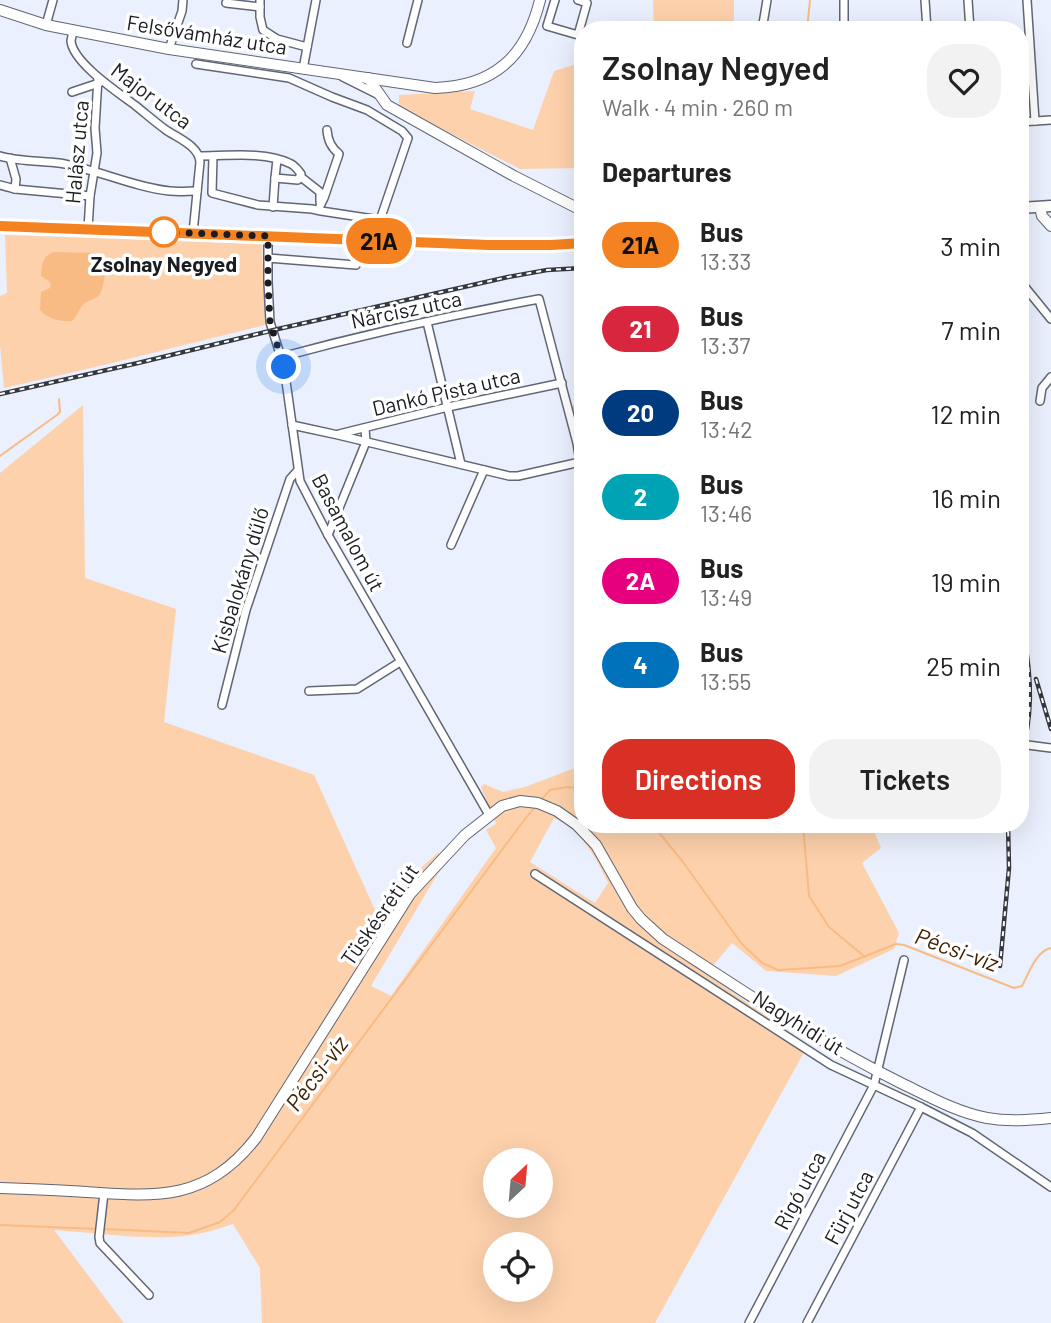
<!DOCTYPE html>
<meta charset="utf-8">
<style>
body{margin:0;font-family:Barlow,sans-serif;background:#f2f2f2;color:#222;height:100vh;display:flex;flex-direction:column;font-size:26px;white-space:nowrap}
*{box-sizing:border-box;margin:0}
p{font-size:23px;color:#767676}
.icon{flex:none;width:38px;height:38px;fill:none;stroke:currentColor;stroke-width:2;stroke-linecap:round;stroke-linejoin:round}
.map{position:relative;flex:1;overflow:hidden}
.side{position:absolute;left:574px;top:21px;width:455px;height:812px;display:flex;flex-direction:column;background:#fff;border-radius:28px;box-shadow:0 7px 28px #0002}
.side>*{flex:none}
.badge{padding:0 14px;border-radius:23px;font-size:24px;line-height:46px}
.needle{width:46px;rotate:26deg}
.buttons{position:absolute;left:483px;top:1148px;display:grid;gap:14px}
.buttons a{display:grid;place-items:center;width:70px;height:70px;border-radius:50%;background:#fff;box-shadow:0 7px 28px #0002;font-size:35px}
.you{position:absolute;width:35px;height:35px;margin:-18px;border:5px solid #fff;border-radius:50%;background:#1a73e8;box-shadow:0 0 0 10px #1a73e833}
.map>.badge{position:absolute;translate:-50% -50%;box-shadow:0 0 0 4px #fff}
h2{padding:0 28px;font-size:26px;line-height:63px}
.round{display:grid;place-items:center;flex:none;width:74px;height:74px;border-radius:28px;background:#f2f2f2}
.headline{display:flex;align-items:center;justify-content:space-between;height:119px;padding:0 28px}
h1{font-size:33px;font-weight:600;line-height:52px}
.cta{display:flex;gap:14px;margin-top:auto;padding:14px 28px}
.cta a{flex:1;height:80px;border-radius:28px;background:#d93025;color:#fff;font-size:28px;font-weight:600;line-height:80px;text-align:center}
.cta a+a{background:#f2f2f2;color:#222}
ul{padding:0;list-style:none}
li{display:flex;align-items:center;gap:21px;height:84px;padding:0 28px}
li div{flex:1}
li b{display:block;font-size:26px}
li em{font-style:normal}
li .badge{min-width:77px;font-weight:700;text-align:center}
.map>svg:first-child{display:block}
.green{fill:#fdd1ac;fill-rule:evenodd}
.water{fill:#f9bb84}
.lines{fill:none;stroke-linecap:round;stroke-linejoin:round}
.stream{stroke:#f9bb84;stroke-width:2}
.street-casing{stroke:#606674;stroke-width:10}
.secondary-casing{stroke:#606674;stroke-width:12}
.primary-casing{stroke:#606674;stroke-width:13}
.street{stroke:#fff;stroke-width:7}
.secondary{stroke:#fff;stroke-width:10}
.primary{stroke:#fff;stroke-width:10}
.rail-casing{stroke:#36383f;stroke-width:4.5}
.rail{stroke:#fff;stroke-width:2;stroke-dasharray:5;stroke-linecap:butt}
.line-casing{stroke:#fff;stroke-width:16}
.line{stroke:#f58220;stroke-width:10}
.walk{stroke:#1a1c22;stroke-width:7;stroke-dasharray:0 12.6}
.stop-dot{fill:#fff;stroke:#f58220;stroke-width:3.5}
.labels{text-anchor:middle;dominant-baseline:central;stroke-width:7;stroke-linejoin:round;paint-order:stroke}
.street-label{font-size:21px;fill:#1a1c22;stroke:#fff}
.stop-label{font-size:21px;font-weight:bold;fill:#1a1c22;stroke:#fff}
.water-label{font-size:23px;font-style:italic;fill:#412304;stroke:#fff}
</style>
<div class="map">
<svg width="1051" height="1323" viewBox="0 0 1051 1323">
<rect width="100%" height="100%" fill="#eaf0fd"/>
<g class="green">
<polygon points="653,0 734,0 734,26 754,27 754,30 654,30"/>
<polygon points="583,62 583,168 520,169 399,107 399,95 475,91 470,109 533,130 554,71"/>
<polygon points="5,235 262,244 265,325 108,364 4,388 0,345 0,296 7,293"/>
<path d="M 83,405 L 85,578 L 176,609 L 164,722 L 314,775 L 380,921 L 415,873 L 439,852 L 441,868 L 371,986 L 391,996 L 496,848 L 486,830 L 496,824 L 481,787 L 484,784 L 503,792 L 525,787 L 575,768 L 583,751 L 583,824 L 871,824 L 881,848 L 862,863 L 899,933 L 894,949 L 836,976 L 766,971 L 732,943 L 706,974 L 808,1045 L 655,1323 L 262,1323 L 260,1268 L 233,1224 C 218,1229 202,1234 185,1236 C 143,1240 97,1233 54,1230 L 124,1323 L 0,1323 L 0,473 ZM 554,818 C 581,830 596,857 608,883 L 595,903 L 530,862 ZM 495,1160 L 541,1160 L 541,1206 L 495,1206 ZM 495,1244 L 541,1244 L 541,1290 L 495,1290 Z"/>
</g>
<path class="water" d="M 54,252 L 94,253 C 99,255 101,254 103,259 C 107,268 104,286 100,294 C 96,299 91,299 85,303 C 79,307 78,316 72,321 C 61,322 47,319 40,310 L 41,292 L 50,288 L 51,284 L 49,281 L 41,276 C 42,264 42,256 54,252 Z"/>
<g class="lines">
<g class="stream">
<polyline points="807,30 810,0"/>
<polyline points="583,389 573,408 583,424"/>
<polyline points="0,456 57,415 60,412 59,399"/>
<polyline points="540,801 550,790 568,787 583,789"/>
<path d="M 652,824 L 683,862 L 741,943 L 762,963 L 778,970 L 840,966 L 896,944 L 904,945 L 1014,988 L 1022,986 C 1029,973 1036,951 1051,948"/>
<polyline points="803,824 809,896 829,927 865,957"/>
<polyline points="0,1225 98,1229"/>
<polyline points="104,1229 189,1233 220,1222 234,1210 522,823 534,808"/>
</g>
<g class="street-casing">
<g id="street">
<polyline points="260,0 260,17 263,30 277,39 307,47"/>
<polyline points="555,0 547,26 578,35 587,3 578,0"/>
<polyline points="925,0 927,30"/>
<polyline points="968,0 970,30"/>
<polyline points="1027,0 1035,121"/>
<polyline points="226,3 260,7"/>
<polyline points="46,25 53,0"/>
<polyline points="762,30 767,0"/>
<polyline points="844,30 844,0"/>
<path d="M 73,31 C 73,32 71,40 71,41 C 73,63 119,93 136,106 C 146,114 155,122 166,130 C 178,138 199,146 200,162 L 193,233"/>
<polyline points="407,43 418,0"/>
<polyline points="169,49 182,11 183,0"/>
<polyline points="196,64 289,78 332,97 367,110 402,131 408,138 380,220 321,211 312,209 258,205 212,193 213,156"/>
<polyline points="303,69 316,0"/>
<polyline points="343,77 379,95"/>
<polyline points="72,92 99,83"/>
<polyline points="1020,122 1051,120"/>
<path d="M 0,156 C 15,161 42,161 59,163 C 97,169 132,187 170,191 C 179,192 188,191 197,191"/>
<path d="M 199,156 C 226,156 265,151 289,163 C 295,165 298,170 301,174 L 298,180 L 275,178 L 277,159"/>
<polyline points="10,158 16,179 15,189"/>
<polyline points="301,177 320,192 320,202"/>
<polyline points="0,185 15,189 90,196"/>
<path d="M 320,206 L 324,198 L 339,154 C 331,147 328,141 327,130"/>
<polyline points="273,207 275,178"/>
<polyline points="88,229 90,196 97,153 95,128 98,78"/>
<polyline points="268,236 268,282 270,322 284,367 300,481 328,535 489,815"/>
<polyline points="268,258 356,265"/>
<polyline points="1020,281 1051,319"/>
<polyline points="427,322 461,464"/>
<path d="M 281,357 C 366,334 452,315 539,299 L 577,443 L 580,462 L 518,476 L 509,476 L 338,435 L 292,425"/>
<polyline points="1040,401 1042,388 1051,377"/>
<polyline points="339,434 448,407 562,383"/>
<polyline points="328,535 366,442 365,428"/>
<polyline points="451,545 484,470"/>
<polyline points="309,691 357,689 400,662"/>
<polyline points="222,705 246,610 290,479 298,470"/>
<polyline points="1020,744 1051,748"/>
<polyline points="535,874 831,1065 921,1107 972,1133 1051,1187"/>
<polyline points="104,1193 99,1237 100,1243 149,1295"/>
<polyline points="749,1323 874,1085 904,960"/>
<polyline points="807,1323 921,1107"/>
</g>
</g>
<g class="secondary-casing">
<g id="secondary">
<path d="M 0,10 L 46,25 L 169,49 L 435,88 C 494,86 526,57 540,0"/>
<polyline points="368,78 387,105 514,176 583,211"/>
<polyline points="1040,207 1042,216 1051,226"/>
<path d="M 0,1188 C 29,1189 58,1190 86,1192 C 158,1197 207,1201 256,1138 L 410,894 L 465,835 L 502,806 L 520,801 L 538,803 L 557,811 L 577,825 L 596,845 L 632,908 L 641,919 L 663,939 C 740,989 816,1041 899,1082 C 928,1096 956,1112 987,1118 C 1009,1122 1030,1120 1051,1118"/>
</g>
</g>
<g class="primary-casing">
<g id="primary">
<polyline points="1020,208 1051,206"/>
<polyline points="0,226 489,245 551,245 583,243"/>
</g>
</g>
<use href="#street" class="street"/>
<use href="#secondary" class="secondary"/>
<use href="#primary" class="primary"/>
<g class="rail-casing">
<g id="rail">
<polyline points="0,394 138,363 278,329 508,277 547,270 583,268"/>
<polyline points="1036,679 1051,729"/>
<path d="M 1020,761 C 1033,715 1032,682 1024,636"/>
<polyline points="1000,966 1009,868 1008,824"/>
</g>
</g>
<use href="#rail" class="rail"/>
</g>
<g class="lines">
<g class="line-casing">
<polyline id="line" points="0,226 489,245 551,245 583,243"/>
</g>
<use href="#line" class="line"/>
<polyline class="walk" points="164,232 268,236 268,282 270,322 284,367"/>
</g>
<circle class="stop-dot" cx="164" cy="232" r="14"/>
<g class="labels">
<g class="street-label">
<text transform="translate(207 34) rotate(9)">Felsővámház utca</text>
<text transform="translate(152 95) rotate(37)">Major utca</text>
<text transform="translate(76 152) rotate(-85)">Halász utca</text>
<text transform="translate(406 309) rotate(-12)">Nárcisz utca</text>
<text transform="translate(446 391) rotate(-13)">Dankó Pista utca</text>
<text transform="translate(349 532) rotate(62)">Basamalom út</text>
<text transform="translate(239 580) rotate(-73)">Kisbalokány dűlő</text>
<text transform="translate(379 914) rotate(-55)">Tüskésréti út</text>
<text transform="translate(799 1022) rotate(32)">Nagyhidi út</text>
<text transform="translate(799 1190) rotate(-62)">Rigó utca</text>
<text transform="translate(848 1207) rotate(-62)">Fürj utca</text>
</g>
<g class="stop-label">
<text x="164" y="263">Zsolnay Negyed</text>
</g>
<g class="water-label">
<text transform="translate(957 949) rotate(20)">Pécsi-víz</text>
<text transform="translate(316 1073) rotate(-53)">Pécsi-víz</text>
</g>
</g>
</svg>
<div class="buttons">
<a><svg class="needle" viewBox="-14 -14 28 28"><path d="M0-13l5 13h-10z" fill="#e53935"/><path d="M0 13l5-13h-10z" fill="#767676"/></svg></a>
<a><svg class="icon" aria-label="locate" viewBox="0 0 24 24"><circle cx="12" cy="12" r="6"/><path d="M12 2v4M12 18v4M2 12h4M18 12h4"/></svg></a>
</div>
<div class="you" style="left:284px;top:367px"></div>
<b class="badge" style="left:379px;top:241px;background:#f58220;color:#111">21A</b>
<section class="side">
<div class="headline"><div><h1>Zsolnay Negyed</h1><p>Walk · 4 min · 260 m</p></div><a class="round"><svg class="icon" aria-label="heart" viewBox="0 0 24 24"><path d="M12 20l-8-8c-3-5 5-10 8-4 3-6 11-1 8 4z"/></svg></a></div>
<h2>Departures</h2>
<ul>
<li><span class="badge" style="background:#f58220;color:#111">21A</span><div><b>Bus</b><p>13:33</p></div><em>3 min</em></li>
<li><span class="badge" style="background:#d7263d;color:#fff">21</span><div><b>Bus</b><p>13:37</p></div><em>7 min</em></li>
<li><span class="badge" style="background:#003b80;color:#fff">20</span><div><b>Bus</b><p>13:42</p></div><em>12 min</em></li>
<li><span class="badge" style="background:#00a3b4;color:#fff">2</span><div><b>Bus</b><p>13:46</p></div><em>16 min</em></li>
<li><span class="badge" style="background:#e6007e;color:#fff">2A</span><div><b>Bus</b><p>13:49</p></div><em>19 min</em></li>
<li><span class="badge" style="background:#0072bc;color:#fff">4</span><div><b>Bus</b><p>13:55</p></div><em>25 min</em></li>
</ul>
<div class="cta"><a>Directions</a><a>Tickets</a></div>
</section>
</div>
